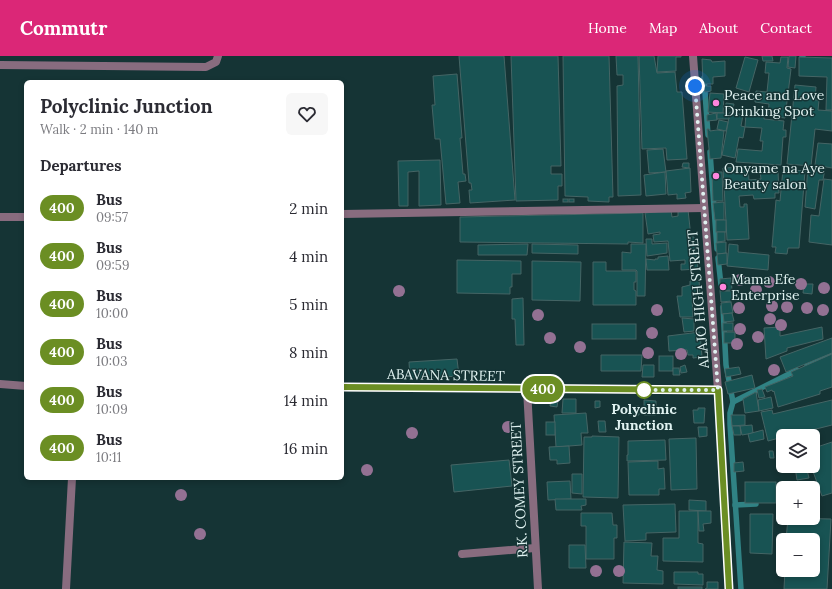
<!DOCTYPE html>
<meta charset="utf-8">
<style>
body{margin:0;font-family:Lora,serif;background:#f7f7f7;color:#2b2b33;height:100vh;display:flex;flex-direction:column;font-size:15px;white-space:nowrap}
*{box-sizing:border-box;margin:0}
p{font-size:13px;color:#7c7c81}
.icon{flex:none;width:22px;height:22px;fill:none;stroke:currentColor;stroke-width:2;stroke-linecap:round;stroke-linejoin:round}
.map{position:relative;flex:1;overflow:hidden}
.drawer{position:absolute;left:24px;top:24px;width:320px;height:400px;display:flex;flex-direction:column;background:#fff;border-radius:6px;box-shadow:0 2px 6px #0003}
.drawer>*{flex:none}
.badge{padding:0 8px;border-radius:13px;font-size:14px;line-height:26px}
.controls{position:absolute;left:776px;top:373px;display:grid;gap:8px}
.controls a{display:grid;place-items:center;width:44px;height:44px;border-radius:6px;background:#fff;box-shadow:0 2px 6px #0003;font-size:20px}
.you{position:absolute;width:20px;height:20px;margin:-10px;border:3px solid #fff;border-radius:50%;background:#1a73e8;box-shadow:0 0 0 6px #1a73e833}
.map>.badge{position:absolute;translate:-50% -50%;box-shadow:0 0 0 2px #fff}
h2{padding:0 16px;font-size:15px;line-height:36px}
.round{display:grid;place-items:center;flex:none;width:42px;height:42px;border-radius:6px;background:#f7f7f7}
.overview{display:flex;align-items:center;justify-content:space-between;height:68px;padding:0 16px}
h1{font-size:19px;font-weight:700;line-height:30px}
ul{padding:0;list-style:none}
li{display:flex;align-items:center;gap:12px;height:48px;padding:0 16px}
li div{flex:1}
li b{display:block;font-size:15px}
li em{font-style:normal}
li .badge{min-width:44px;font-weight:700;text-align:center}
header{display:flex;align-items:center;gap:24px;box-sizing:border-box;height:56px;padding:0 20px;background:#db2777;color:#fff}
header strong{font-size:19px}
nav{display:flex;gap:22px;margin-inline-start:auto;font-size:14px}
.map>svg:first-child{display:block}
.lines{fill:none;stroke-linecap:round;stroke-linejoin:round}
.stream{stroke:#308284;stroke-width:5.5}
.building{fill:#185353;stroke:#456565}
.lane{stroke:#886c7f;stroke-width:8}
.street{stroke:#886c7f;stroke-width:8}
.tree{fill:#937193}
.line-casing{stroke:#fff;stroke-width:9}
.line{stroke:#6b8e23;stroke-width:6}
.walk{stroke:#e0f2f1;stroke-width:4;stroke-dasharray:0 7.2}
.poi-dot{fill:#ff85de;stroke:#153435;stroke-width:1.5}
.stop-dot{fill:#fff;stroke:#6b8e23;stroke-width:2}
.labels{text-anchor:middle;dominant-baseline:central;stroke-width:3;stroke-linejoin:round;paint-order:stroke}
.poi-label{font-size:14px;fill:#e0f2f1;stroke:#153435;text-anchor:start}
.street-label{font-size:14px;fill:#e0f2f1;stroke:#153435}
.stop-label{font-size:14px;font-weight:bold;fill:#e0f2f1;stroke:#153435}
</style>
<header>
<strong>Commutr</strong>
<nav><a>Home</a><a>Map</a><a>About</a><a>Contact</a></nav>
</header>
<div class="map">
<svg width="832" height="533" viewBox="0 0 832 533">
<rect width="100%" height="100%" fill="#153435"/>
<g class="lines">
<g class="stream">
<polyline points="802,0 803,0"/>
<polyline points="704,22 708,79"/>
<polyline points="710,96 717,193"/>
<polyline points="718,202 721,229"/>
<polyline points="723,251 726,309 733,346"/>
<polyline points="807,309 832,297"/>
<polyline points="735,449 756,448"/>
<polyline points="741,533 730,368 730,357 733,346 797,314"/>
</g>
</g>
<g class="building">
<polygon points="459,0 504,0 515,144 470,147 469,134 472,134 471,127 469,127"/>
<polygon points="511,0 558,0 561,110 551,110 551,118 562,118 562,130 558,130 558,144 516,145"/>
<polygon points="563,0 609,0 613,141 609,141 609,146 588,145 588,141 565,140"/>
<polygon points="616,0 638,0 641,139 618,140 617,30 623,29 623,19 617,19"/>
<polygon points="639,0 654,0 657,17 675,16 677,36 682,36 687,103 667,104 666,92 642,93"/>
<polygon points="658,0 681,0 681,1 676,1 676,15 657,16"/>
<polygon points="762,0 772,0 773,5 763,5"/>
<polygon points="789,0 796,0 795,12 788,11"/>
<polygon points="745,1 758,4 749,36 736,32"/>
<polygon points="781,1 788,1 787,12 791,13 785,62 768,60 769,48 755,46 756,35 767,36 769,17 765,17 766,6 780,7"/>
<polygon points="799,1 832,2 832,54 826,54 827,21 799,20"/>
<polygon points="702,3 711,4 712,6 725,5 725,20 713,21 713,28 703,28"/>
<polygon points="457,18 462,82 460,82 463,118 465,118 466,125 458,126 460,147 446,148 440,83 435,83 432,49 435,49 433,20"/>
<polygon points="795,29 816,31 815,44 819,44 818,54 832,55 832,75 815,73 811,110 787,108"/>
<polygon points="704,30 711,30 711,35 705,36"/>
<polygon points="710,37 724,38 723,57 708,56"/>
<polygon points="726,47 734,48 733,53 726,52"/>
<polygon points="730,56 743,59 741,70 745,71 743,82 739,81 735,102 722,99"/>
<polygon points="716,57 717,64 707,65 707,59"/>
<polygon points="717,57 728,57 729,63 717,63"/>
<polygon points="746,58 764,60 764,63 784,65 783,74 786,74 786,81 783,81 781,109 736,106 738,93 762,95 763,85 760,85 762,72 745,71"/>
<polygon points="719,64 728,66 726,75 717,73"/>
<polygon points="707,73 709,73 710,75 717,74 724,75 721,102 710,103"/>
<polygon points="818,87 832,88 832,112 815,109"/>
<polygon points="663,93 666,116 649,117 647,94"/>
<polygon points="440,104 441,149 419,150 419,115 408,116 408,150 399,150 398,105"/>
<polygon points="683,107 689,107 689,112 682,111"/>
<polygon points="808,110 825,112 823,124 819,124 815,153 805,151"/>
<polygon points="748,111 749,124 761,123 760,115 778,115 779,137 775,137 775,142 754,143 753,139 739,140 740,151 744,151 744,148 747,148 749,183 727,184 723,112"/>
<polygon points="690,112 691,136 685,137 686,142 677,143 677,138 668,139 666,115"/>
<polygon points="783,113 805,115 799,192 788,192 787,198 775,197 776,191 772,191 776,144 780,145"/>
<polygon points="665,116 666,138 646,140 644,119"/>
<polygon points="712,116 722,116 723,145 713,145"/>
<polygon points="824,123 832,124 832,189 809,186 811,159 819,160"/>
<rect x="563" y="143" width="5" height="3"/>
<rect x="569" y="143" width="5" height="3"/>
<polygon points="724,146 724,164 715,164 713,147"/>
<polygon points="671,154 672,161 678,160 678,155 688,154 691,181 694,181 698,213 681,214 681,208 685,208 685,204 670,205 668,185 654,186 653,179 660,178 660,176 648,178 645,157"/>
<polygon points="643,157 643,187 628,186 628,188 460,186 460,161"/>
<rect x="716" y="164" width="10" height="12"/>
<polygon points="717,176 725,176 725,185 717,186"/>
<polygon points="646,183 652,183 652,188 667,187 667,197 647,200"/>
<polygon points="726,186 726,197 717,198 716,187"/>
<polygon points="528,188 527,199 478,199 478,189"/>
<polygon points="532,188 578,189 578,198 532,197"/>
<polygon points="631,188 646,188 645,240 637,240 637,215 636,214 622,214 622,196 631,197"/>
<polygon points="729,188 738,189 738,196 769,199 768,214 727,210"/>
<polygon points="727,197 727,208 718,209 717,198"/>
<polygon points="668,200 669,214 647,214 646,203 655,204 655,203 658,203 658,201"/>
<polygon points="457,204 521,205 521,218 512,218 512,231 510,231 510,238 457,237"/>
<polygon points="532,205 581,206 580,245 532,244"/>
<polygon points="593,206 606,206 606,215 636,215 636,226 634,226 634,234 636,235 636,249 593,249"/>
<polygon points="731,222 732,234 720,235 720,223"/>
<polygon points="699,224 700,239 692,239 693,261 680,261 677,240 682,240 682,231 690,229 690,225"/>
<polygon points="804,228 813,228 812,238 803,237"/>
<polygon points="720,235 732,235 732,245 721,246"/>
<polygon points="523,242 524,289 516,289 515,263 512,263 512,243"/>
<polygon points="731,246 733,257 722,258 721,247"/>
<polygon points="732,257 734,265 724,266 723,258"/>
<polygon points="682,262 694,263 694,275 684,276"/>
<rect x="723" y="267" width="10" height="8"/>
<rect x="592" y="268" width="44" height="15"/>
<polygon points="780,271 780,280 822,271 823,283 787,292 787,295 766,303 764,272"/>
<polygon points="700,276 702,301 693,302 693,299 688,299 687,294 669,295 668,280"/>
<rect x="724" y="276" width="11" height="11"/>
<polygon points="832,282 832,297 786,316 780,301"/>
<polygon points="832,298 832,331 820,335 820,338 778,351 774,335 773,336 772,334 767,336 765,331 793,320 791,316"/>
<polygon points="601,299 642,299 641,315 601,315"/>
<rect x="659" y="300" width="14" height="15"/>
<polygon points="457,303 459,320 410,323 409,306"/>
<polygon points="643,309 654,309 654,321 642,321"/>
<polygon points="685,309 687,316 681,317 680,311"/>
<polygon points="739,311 741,318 726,321 725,313"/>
<polygon points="673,312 679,312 680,319 673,319"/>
<polygon points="752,319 755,332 728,338 725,326"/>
<polygon points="762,333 765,341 759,342 757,334"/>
<polygon points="756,336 759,355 745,357 743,343"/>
<polygon points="771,341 773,352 759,355 758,344"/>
<polygon points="551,343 558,344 557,351 550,350"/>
<polygon points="563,343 576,343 576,357 562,357"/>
<polygon points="644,344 656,345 656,359 644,359"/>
<polygon points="832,344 832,369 788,380 783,380 783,381 768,385 761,356 772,354 773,358"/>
<polygon points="595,345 600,345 600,351 595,352"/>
<polygon points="639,350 639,359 629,359 629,351"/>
<polygon points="698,352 705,352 704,367 694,367 693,354 698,354"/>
<polygon points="586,357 588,377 581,377 582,389 556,391 554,359"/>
<polygon points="731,359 745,359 745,369 732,370"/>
<polygon points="598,365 605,365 606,376 599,376"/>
<rect x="546" y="366" width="9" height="13"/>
<polygon points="752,369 753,377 742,379 740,370"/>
<polygon points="732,370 740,370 741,379 734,379"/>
<polygon points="698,371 707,371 707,380 699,381"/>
<polygon points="763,374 764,383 750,386 748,378"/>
<polygon points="592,380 619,381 618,442 583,441 584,381 592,381"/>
<polygon points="696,382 697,433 671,434 669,383"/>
<polygon points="665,384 666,404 627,405 627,399 628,399 628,385"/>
<polygon points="832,386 832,437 822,440 811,410 813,410 813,405 817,403 814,392"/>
<polygon points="783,387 783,394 780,395 779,388"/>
<polygon points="569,390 570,407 557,408 557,404 550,404 549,391"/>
<polygon points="769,395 773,395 774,402 770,402"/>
<polygon points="509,404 512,430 454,436 451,409"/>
<polygon points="658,405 658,413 664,412 665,433 659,433 659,439 629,439 628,406"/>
<polygon points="743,406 744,415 734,416 734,407"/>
<polygon points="806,410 809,422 797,424 795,411"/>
<polygon points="572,418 582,418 582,438 572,437"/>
<polygon points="570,425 571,443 548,444 547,426"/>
<rect x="745" y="426" width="31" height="21"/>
<rect x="778" y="435" width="5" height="11"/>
<polygon points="555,443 586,443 586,449 581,450 582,454 556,454"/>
<polygon points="689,444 706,445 706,455 689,454"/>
<polygon points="675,448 676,476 646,477 646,484 625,485 623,449"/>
<polygon points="679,455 698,455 698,487 703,488 703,506 663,505 663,482 679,482"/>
<polygon points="698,455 711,455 711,467 703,468 704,475 699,475"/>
<polygon points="581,457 612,457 613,469 617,469 617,482 614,482 614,503 586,503 586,470 581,470"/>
<polygon points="750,458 773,458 772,498 750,497"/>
<polygon points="788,462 831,463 827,533 784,533 785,514 813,514 813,484 786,484"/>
<polygon points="624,486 652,487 651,500 658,500 657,514 663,515 663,528 623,527"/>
<polygon points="569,489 585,489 586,512 569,512"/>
<polygon points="674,516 698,516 698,518 703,518 703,529 674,528"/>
<polygon points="707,526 718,526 718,533 705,533 707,532"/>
<rect x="678" y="531" width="24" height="2"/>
</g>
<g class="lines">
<polyline class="lane" points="462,498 535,492"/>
<g class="street">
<polyline points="693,0 718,334 729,533"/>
<polyline points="0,9 206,11 216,6 218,0"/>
<polyline points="342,158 704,152"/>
<polyline points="0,161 26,161"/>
<polyline points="0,328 26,330"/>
<polyline points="342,331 718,334"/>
<polyline points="527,333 538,533"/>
<polyline points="66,533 72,422"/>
</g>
</g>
<g class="tree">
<circle cx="740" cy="224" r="6"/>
<circle cx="769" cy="226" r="6"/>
<circle cx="801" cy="228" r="6"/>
<circle cx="824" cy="232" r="6"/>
<circle cx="756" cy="234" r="6"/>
<circle cx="399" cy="235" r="6"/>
<circle cx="772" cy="250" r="6"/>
<circle cx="787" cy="251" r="6"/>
<circle cx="739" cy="252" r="6"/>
<circle cx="807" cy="252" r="6"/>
<circle cx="657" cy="254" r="6"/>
<circle cx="823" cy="254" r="6"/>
<circle cx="538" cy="259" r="6"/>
<circle cx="770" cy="263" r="6"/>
<circle cx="781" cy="269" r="6"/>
<circle cx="740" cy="273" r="6"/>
<circle cx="652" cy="277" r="6"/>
<circle cx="758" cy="281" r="6"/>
<circle cx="550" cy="282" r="6"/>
<circle cx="737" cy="288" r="6"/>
<circle cx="580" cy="291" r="6"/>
<circle cx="648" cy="297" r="6"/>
<circle cx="681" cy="298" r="6"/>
<circle cx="774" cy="314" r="6"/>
<circle cx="508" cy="371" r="6"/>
<circle cx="412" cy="377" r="6"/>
<circle cx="367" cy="414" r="6"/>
<circle cx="181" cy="439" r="6"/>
<circle cx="200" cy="478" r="6"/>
<circle cx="596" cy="515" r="6"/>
<circle cx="619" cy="515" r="6"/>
</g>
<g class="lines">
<g class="line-casing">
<polyline id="line" points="342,331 718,334 729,533"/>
</g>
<use href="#line" class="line"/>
<polyline class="walk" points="644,334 639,334 718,334 695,30"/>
</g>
<g class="poi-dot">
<circle cx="716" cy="47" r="4"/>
<circle cx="716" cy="120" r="4"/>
<circle cx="723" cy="231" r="4"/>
</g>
<circle class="stop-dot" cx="644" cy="334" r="8"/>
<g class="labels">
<g class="poi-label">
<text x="724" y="39">Peace and Love<tspan x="724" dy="16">Drinking Spot</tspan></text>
<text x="724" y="112">Onyame na Aye<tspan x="724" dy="16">Beauty salon</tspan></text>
<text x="731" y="223">Mama Efe<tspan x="731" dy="16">Enterprise</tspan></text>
</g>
<g class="street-label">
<text transform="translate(698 243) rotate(-95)">ALAJO HIGH STREET</text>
<text transform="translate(446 319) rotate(1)">ABAVANA STREET</text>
<text transform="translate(519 434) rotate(-93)">R.K. COMEY STREET</text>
</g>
<g class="stop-label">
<text x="644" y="353">Polyclinic<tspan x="644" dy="16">Junction</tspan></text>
</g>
</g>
</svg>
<div class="controls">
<a><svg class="icon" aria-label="layers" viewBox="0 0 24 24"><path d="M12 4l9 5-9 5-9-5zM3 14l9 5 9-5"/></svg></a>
<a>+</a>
<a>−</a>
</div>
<div class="you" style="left:695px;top:30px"></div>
<b class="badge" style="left:543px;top:333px;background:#6b8e23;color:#fff">400</b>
<section class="drawer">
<div class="overview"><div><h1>Polyclinic Junction</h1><p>Walk · 2 min · 140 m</p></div><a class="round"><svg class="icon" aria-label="heart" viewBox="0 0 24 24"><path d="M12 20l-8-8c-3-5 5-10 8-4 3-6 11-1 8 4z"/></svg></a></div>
<h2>Departures</h2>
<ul>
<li><span class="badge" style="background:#6b8e23;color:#fff">400</span><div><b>Bus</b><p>09:57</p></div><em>2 min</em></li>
<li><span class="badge" style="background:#6b8e23;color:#fff">400</span><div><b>Bus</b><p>09:59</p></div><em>4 min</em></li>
<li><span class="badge" style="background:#6b8e23;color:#fff">400</span><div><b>Bus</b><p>10:00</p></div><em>5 min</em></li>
<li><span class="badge" style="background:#6b8e23;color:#fff">400</span><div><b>Bus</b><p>10:03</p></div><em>8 min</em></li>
<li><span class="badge" style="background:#6b8e23;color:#fff">400</span><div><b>Bus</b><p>10:09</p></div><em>14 min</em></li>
<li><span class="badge" style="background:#6b8e23;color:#fff">400</span><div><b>Bus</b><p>10:11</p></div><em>16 min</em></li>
</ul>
</section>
</div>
